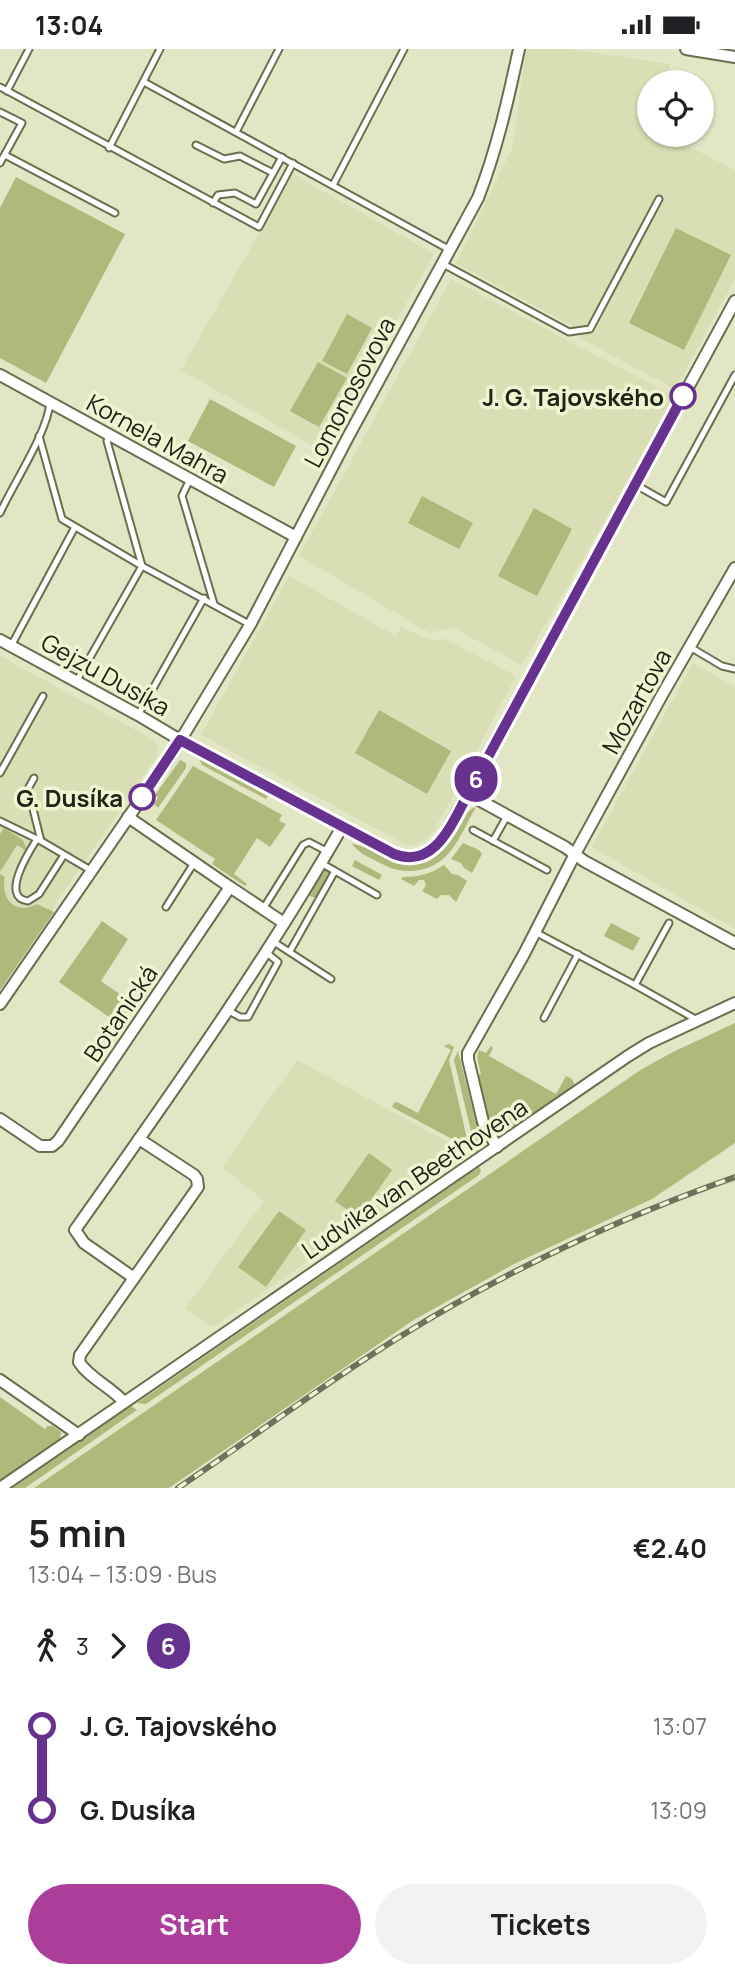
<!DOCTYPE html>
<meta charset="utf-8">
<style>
body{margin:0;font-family:Manrope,sans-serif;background:#f2f2f2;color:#202124;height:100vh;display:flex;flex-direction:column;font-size:26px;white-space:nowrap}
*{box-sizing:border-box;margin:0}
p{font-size:23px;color:#757577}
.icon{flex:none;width:38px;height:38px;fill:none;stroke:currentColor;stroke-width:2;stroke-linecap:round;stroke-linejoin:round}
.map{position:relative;height:1439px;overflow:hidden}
.drawer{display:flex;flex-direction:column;background:#fff;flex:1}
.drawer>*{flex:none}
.badge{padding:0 14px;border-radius:23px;font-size:24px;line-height:46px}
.controls{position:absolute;left:637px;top:21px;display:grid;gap:14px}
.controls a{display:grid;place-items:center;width:77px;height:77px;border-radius:50%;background:#fff;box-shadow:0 2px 5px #0004;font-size:35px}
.map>.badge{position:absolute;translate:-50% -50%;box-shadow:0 0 0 4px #fff}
.legs{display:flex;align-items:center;gap:10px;height:77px;padding:0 28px;font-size:23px}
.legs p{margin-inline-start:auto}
.head{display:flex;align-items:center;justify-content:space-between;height:119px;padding:0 28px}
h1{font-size:38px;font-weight:700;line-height:52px}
.primary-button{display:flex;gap:14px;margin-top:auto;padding:14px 28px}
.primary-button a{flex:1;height:80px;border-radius:42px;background:#ac3d9b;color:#fff;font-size:28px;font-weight:700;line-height:80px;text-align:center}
.primary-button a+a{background:#f2f2f2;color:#202124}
ul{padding:0 28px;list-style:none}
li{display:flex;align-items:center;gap:24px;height:84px;font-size:26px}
li i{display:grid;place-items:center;width:10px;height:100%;margin:0 9px;background:currentColor}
li i::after{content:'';width:18px;height:18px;margin:-9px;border:5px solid;border-radius:50%;background:#fff}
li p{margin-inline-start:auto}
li:first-child i{background:linear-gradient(#0000 50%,currentColor 0)}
li:last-child i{background:linear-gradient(currentColor 50%,#0000 0)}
.status{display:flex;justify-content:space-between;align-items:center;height:49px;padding:0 35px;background:#fff;direction:ltr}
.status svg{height:19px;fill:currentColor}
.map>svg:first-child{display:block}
.built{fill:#d9deb4}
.green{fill:#b1b87b}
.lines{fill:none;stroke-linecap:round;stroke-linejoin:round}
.service-casing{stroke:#6a6d4f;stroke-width:9}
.minor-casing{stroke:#6a6d4f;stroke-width:14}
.service{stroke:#fff;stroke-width:5}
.minor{stroke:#fff;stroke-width:10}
.rail-casing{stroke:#6e715b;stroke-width:6}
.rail{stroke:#eff4d1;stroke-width:3.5;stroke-dasharray:10;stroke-linecap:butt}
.line-1-casing{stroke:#fff;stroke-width:16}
.line-1{stroke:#66318f;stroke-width:10}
.stop-1-dot{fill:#fff;stroke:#66318f;stroke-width:3.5}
.labels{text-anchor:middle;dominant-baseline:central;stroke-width:7;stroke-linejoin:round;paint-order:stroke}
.street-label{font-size:24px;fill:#212316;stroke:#eff4d1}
.stop-label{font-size:24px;font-weight:bold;fill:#212316;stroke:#eff4d1;text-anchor:end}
</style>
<div class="status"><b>13:04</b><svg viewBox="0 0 49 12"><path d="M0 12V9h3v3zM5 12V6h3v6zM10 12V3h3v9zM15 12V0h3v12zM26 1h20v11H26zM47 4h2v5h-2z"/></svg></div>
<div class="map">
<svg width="735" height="1439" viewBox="0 0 735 1439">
<rect width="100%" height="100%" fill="#e2e6c4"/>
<g class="built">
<polygon points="526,0 569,0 670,15 668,33 649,33 649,86 666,86 735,121 735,230 675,340 584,291 572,277 456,214 513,97"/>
<polygon points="293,125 434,205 322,402 181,321"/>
<polygon points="451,230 675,348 522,616 452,578 430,584 299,507"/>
<polygon points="289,527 396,587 401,578 430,591 445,590 516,627 434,782 422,793 409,797 201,686"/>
<polygon points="0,607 152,690 157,697 158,703 156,708 52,860 54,863 0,941"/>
<polygon points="693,614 735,638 735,880 592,798"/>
<polygon points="297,1011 466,1103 213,1278 185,1260 264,1152 222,1118"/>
</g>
<g class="green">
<polygon points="16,128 125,185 46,334 0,309 0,159"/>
<polygon points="676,179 731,206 684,301 629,274"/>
<polygon points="347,265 372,279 347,325 322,312"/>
<polygon points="318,313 347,329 319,378 290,362"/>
<polygon points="210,350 296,397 274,438 188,392"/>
<polygon points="422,447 473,474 459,500 408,474"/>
<polygon points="534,459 572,480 537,547 498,527"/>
<polygon points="379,661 451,702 427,745 355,704"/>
<polygon points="199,709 268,747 266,750 202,716"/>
<polygon points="180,711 186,714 186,719 158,759 154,755 158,749 155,746"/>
<polygon points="193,717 282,766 279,772 286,775 270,798 257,789 234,825 247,835 245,837 212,815 215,810 156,771"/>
<path d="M 476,758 C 467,773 460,792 448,805 C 432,823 405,827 384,816 C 373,810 359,805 352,795 C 382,799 396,828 430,811 C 454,799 458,763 476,758 Z"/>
<polygon points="4,779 23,791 26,799 25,801 17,796 0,823 0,785"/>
<polygon points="463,794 479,801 482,805 472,824 464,819 461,814 451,810"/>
<polygon points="355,811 382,826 379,831 352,817"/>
<path d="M 444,816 L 452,825 L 458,826 L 467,832 L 456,853 L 449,846 L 441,846 L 437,850 L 422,842 L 426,836 L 424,831 L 419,831 L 414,837 L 401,830 L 403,828 C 418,828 431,825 444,816 Z"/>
<polygon points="326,821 331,824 317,849 309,847 323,822"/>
<path d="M 0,825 L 5,828 C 0,850 16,867 37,855 L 54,863 L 0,941 Z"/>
<polygon points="102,872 128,890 101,932 134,955 119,975 59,933"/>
<polygon points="611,874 640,889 633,902 604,887"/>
<polygon points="735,974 735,1094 652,1150 514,1215 412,1272 169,1439 34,1439 642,1020 673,1003"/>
<polygon points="449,995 454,998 449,1011 469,1099 392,1058 394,1054 397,1053 418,1064 451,1001 444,997"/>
<path d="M 491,997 L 493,999 L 489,1007 L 556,1045 L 566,1027 L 572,1030 L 575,1037 L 514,1080 C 503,1080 492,1076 487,1066 L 478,1026 L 481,1025 L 477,1008 L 479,1001 L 486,1004 Z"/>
<polygon points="458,1002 480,1089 479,1099 476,1103 454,1011"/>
<polygon points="369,1104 392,1121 358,1169 335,1152"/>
<polygon points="479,1118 481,1121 479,1126 146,1355 137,1354"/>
<polygon points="279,1162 306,1181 266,1238 238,1218"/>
<polygon points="0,1348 45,1380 47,1377 53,1377 61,1383 60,1392 0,1433"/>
<polygon points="131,1357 137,1361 25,1439 12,1439"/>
</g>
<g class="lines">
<g class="service-casing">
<g id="service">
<polyline points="144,33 450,201"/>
<polyline points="0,38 259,178 293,114"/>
<polyline points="7,42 29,0"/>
<polyline points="0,63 22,74 0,114"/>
<polyline points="236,83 279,0"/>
<polyline points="196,96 224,110 240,107 273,124"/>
<polyline points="109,99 160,0"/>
<polyline points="5,106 115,164"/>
<polyline points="333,136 404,0"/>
<polyline points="213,154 218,146 235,144 256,155 282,108"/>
<polyline points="443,215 569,283 590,280 659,150"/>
<polyline points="39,387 62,470 142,517 249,575"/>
<polyline points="190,430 182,447 214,555"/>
<polyline points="636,436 666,453 735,326"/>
<path d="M 0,464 C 13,435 48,383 50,353"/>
<polyline points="11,597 75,478"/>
<polyline points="690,598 722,617 735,620"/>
<polyline points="76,633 142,517 107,392 109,386"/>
<polyline points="138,666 204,549"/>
<polyline points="0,724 43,647"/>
<polyline points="34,729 28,740 41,792"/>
<polyline points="0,772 41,792 92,822"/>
<polyline points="473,781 547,821"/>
<path d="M 37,790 C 28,804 0,849 28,852 L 39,845 L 64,806"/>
<polyline points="493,792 507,767"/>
<polyline points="321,814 377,846"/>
<polyline points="166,858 194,814"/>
<polyline points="263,860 303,796 309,793 328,803"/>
<polyline points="535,883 635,936 697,971"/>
<polyline points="274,893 331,930"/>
<polyline points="290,902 335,822"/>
<polyline points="635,936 669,874"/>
<polyline points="229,962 240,968 248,968 278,913 267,904"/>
<polyline points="544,969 578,905"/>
</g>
</g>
<g class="minor-casing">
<g id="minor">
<polyline points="686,0 735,8"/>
<polyline points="0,326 296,488"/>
<path d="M 0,591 L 138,666 L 180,691 L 394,805 C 414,813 427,805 442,791 L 735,252"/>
<polyline points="468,745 565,798 584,812 735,894"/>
<polyline points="230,838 284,874"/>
<path d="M 0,955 L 174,702 L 250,576 L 348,388 L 478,149 C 497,100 508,51 519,0"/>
<polyline points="0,1070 40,1097 52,1097 58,1092 230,838 128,768"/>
<polyline points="497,1098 483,1073 468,1010 468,1004 524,905 575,805 662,646 735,519"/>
<path d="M 134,1229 L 84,1194 L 75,1181 C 168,1049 262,918 342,778"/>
<polyline points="0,1331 79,1386"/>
<path d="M 124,1353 C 111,1338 89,1329 79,1313 L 80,1306 L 198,1138 L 197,1130 L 194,1126 L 139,1090"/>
<polyline points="0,1439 628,1007 649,994 735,954"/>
</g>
</g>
<use href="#service" class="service"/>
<use href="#minor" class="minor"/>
<g class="rail-casing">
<path id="rail" d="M 178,1439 C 252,1389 325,1334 401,1287 C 506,1222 619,1169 735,1128"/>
</g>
<use href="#rail" class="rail"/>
</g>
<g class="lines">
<g class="line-1-casing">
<path id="line-1" d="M 142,748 L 180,691 L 394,805 C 435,821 452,774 468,745 L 683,347"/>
</g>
<use href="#line-1" class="line-1"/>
</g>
<g class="stop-1-dot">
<circle cx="683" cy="347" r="12"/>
<circle cx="142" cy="748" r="12"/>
</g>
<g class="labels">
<g class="street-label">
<text transform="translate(349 343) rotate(-62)">Lomonosovova</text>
<text transform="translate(158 389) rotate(29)">Kornela Mahra</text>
<text transform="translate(106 625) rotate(29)">Gejzu Dusíka</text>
<text transform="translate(636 652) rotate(-61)">Mozartova</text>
<text transform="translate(120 964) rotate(-56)">Botanická</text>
<text transform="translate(414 1129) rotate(-34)">Ludvika van Beethovena</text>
</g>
<g class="stop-label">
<text x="664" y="347">J. G. Tajovského</text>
<text x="123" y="748">G. Dusíka</text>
</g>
</g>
</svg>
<div class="controls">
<a><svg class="icon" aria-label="locate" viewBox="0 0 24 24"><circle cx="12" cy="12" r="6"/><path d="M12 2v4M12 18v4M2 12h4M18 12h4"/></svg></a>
</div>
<b class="badge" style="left:476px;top:730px;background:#66318f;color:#fff">6</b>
</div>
<section class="drawer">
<div class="head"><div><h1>5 min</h1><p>13:04 – 13:09 · Bus</p></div><b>€2.40</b></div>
<div class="legs"><svg class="icon" aria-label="walk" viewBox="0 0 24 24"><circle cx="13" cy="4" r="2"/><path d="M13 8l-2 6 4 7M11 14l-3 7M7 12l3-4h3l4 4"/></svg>3<svg class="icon" aria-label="forward" viewBox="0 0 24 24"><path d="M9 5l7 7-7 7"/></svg><b class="badge" style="background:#66318f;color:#fff">6</b></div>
<ul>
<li><i style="color:#66318f"></i><b>J. G. Tajovského</b><p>13:07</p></li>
<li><i style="color:#66318f"></i><b>G. Dusíka</b><p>13:09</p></li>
</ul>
<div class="primary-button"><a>Start</a><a>Tickets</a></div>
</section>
